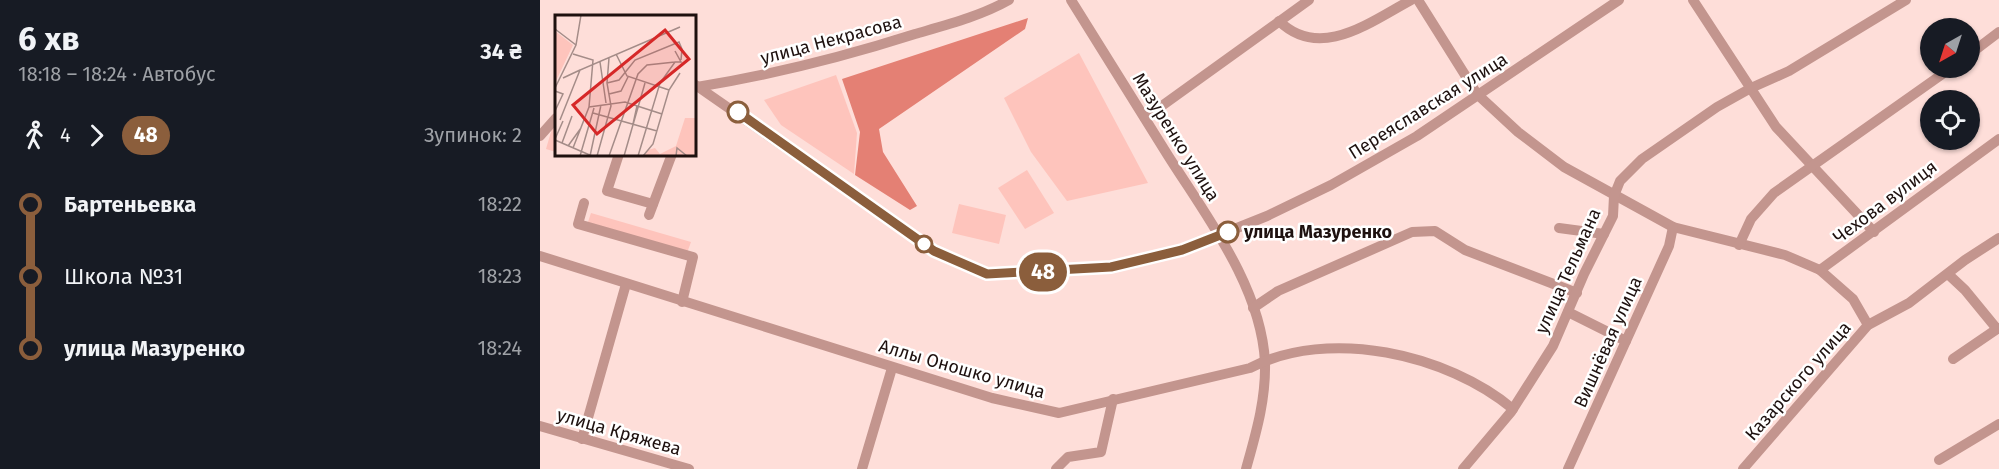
<!DOCTYPE html>
<html lang="uk">
<meta charset="utf-8">
<style>
body{margin:0;font-family:"Fira Sans",sans-serif;background:#242831;color:#f1f3f6;height:100vh;display:flex;flex-direction:column;font-size:22px;white-space:nowrap}
*{box-sizing:border-box;margin:0}
p{font-size:20px;color:#9ea1a6}
.icon{flex:none;width:33px;height:33px;fill:none;stroke:currentColor;stroke-width:2;stroke-linecap:round;stroke-linejoin:round}
.map{position:relative;flex:1;overflow:hidden}
.drawer{display:flex;flex-direction:column;background:#171b24;width:540px}
.drawer>*{flex:none}
.badge{padding:0 12px;border-radius:20px;font-size:21px;line-height:39px}
.needle{width:39px;rotate:219deg}
.tools{position:absolute;left:1380px;top:18px;display:grid;gap:12px}
.tools a{display:grid;place-items:center;width:60px;height:60px;border-radius:50%;background:#171b24;box-shadow:0 2px 4px #0004;font-size:30px}
.map>.badge{position:absolute;translate:-50% -50%;box-shadow:0 0 0 3px #fff}
.legs{display:flex;align-items:center;gap:9px;height:66px;padding:0 18px;font-size:20px}
.legs p{margin-inline-start:auto}
.summary{display:flex;align-items:center;justify-content:space-between;height:102px;padding:0 18px}
h1{font-size:33px;font-weight:700;line-height:45px}
ul{padding:0 18px;list-style:none}
li{display:flex;align-items:center;gap:21px;height:72px;font-size:22px}
li i{display:grid;place-items:center;width:9px;height:100%;margin:0 8px;background:currentColor}
li i::after{content:'';width:15px;height:15px;margin:-8px;border:4px solid;border-radius:50%;background:#171b24}
li p{margin-inline-start:auto}
li:first-child i{background:linear-gradient(#0000 50%,currentColor 0)}
li:last-child i{background:linear-gradient(currentColor 50%,#0000 0)}
main{display:flex;flex:1;min-height:0}
.map>svg:first-child{display:block}
.green{fill:#fec4bc}
.forest{fill:#e48074}
.lines{fill:none;stroke-linecap:round;stroke-linejoin:round}
.minor{stroke:#c3958e;stroke-width:10}
.line-1-casing{stroke:#fff;stroke-width:14}
.line-1{stroke:#8b5e3c;stroke-width:9}
.stop-1-dot{fill:#fff;stroke:#8b5e3c;stroke-width:3}
.labels{text-anchor:middle;dominant-baseline:central;stroke-width:5;stroke-linejoin:round;paint-order:stroke}
.street-label{font-size:18px;fill:#1e110f;stroke:#fff}
.stop-label{font-size:18px;font-weight:bold;fill:#1e110f;stroke:#fff;text-anchor:start}
.inset-road{fill:none;stroke:#a48c88;stroke-width:1.5}
.view{fill:#d62828;fill-opacity:0.15;stroke:#d62828;stroke-width:3}
.inset-edge{fill:none;stroke:#1e110f;stroke-width:3}
</style>
<main>
<section class="drawer">
<div class="summary"><div><h1>6 хв</h1><p>18:18 – 18:24 · Автобус</p></div><b>34 ₴</b></div>
<div class="legs"><svg class="icon" aria-label="walk" viewBox="0 0 24 24"><circle cx="13" cy="4" r="2"/><path d="M13 8l-2 6 4 7M11 14l-3 7M7 12l3-4h3l4 4"/></svg>4<svg class="icon" aria-label="forward" viewBox="0 0 24 24"><path d="M9 5l7 7-7 7"/></svg><b class="badge" style="background:#8b5e3c;color:#fff">48</b><p>Зупинок: 2</p></div>
<ul>
<li><i style="color:#8b5e3c"></i><b>Бартеньевка</b><p>18:22</p></li>
<li><i style="color:#8b5e3c"></i><span>Школа №31</span><p>18:23</p></li>
<li><i style="color:#8b5e3c"></i><b>улица Мазуренко</b><p>18:24</p></li>
</ul>
</section>
<div class="map">
<svg width="1459" height="469" viewBox="0 0 1459 469">
<rect width="100%" height="100%" fill="#feded9"/>
<g class="green">
<polygon points="539,53 608,183 527,201 491,152 464,98"/>
<polygon points="296,75 317,133 314,174 241,125 224,100"/>
<polygon points="13,125 16,126 16,152 6,149"/>
<polygon points="487,170 514,213 485,229 458,188"/>
<polygon points="419,204 466,215 459,244 412,233"/>
<polygon points="51,213 151,242 147,253 47,225"/>
</g>
<polygon class="forest" points="488,18 485,29 339,129 343,152 377,206 370,210 315,175 320,132 302,79"/>
<g class="lines">
<g class="minor">
<path d="M 531,0 C 563,51 595,103 627,154 C 666,216 721,286 725,362 C 726,400 716,433 706,469"/>
<polyline points="878,0 937,94 978,132 1024,167 1133,227 1245,255 1280,270 1313,299 1328,325"/>
<polyline points="1153,0 1236,127 1334,232"/>
<path d="M 739,21 C 780,61 830,22 871,0"/>
<polyline points="1430,54 1459,32"/>
<polyline points="154,84 394,251 447,274 571,267 642,250 727,216 791,185 877,136 1079,0"/>
<path d="M 157,87 C 231,75 303,57 375,34 C 406,25 441,16 469,0"/>
<polyline points="605,118 769,0"/>
<polyline points="0,136 16,118"/>
<polyline points="79,154 67,191 113,204"/>
<polyline points="44,203 38,224 153,257 142,302"/>
<polyline points="109,215 132,154"/>
<polyline points="1019,228 1064,234"/>
<polyline points="1199,245 1211,219 1234,193 1411,68"/>
<path d="M 0,256 L 452,398 L 519,413 L 710,368 C 789,327 907,354 973,409"/>
<polyline points="1280,270 1459,139"/>
<polyline points="1409,275 1425,290 1457,329 1459,328"/>
<polyline points="713,308 738,291 872,232 895,231 925,250 1037,293"/>
<polyline points="1028,312 1086,341"/>
<polyline points="1413,359 1457,329"/>
<polyline points="0,426 149,469"/>
<polyline points="42,439 86,284"/>
<polyline points="1399,460 1459,424"/>
<polyline points="322,469 352,368"/>
<polyline points="516,469 528,457 561,452 573,399"/>
<polyline points="923,469 971,412 1013,346 1044,274 1073,216 1074,196 1080,181 1102,159 1177,107 1211,88 1249,71 1366,0"/>
<polyline points="1028,469 1129,246 1133,227"/>
<polyline points="1203,469 1328,325 1369,303 1425,260 1459,238"/>
</g>
</g>
<g class="lines">
<g class="line-1-casing">
<polyline id="line-1" points="198,112 394,251 447,274 571,267 642,250 688,232"/>
</g>
<use href="#line-1" class="line-1"/>
</g>
<g class="stop-1-dot">
<circle cx="198" cy="112" r="10"/>
<circle cx="688" cy="232" r="10"/>
<circle cx="384" cy="244" r="8"/>
</g>
<g class="labels">
<g class="street-label">
<text transform="translate(291 40) rotate(-15)">улица Некрасова</text>
<text transform="translate(888 106) rotate(-32)">Переяславская улица</text>
<text transform="translate(636 137) rotate(58)">Мазуренко улица</text>
<text transform="translate(1345 202) rotate(-37)">Чехова вулиця</text>
<text transform="translate(1028 271) rotate(-66)">улица Тельмана</text>
<text transform="translate(1068 342) rotate(-66)">Вишнёвая улица</text>
<text transform="translate(422 369) rotate(16)">Аллы Оношко улица</text>
<text transform="translate(1258 381) rotate(-49)">Казарского улица</text>
<text transform="translate(79 432) rotate(16)">улица Кряжева</text>
</g>
<g class="stop-label">
<text x="704" y="232">улица Мазуренко</text>
</g>
</g>
<g transform="translate(15 15)">
<rect width="141" height="141" fill="#feded9"/>
<path d="M 0,16 L 18,30 L 0,68 ZM 130,103 L 141,103 L 141,141 L 89,141 L 93,135 L 100,133 L 105,139 L 121,131 Z" fill="#fec4bc"/>
<path class="inset-road" d="M 0,14 L 21,30M 18,39 L 38,45 L 34,92 L 18,133M 61,39 L 72,61 L 114,75M 45,47 L 51,88M 8,63 L 25,55M 52,68 L 64,65 L 80,45 L 124,27 L 127,34 L 126,45M 0,73 L 21,30 L 26,0M 0,76 L 8,79 L 0,96M 54,79 L 66,76 L 73,62M 34,92 L 70,87 L 107,99M 38,98 L 102,116M 5,105 L 25,55 L 125,12M 78,109 L 82,91M 0,124 L 8,106M 0,125 L 37,141M 7,128 L 17,101M 13,131 L 26,113M 25,141 L 39,93M 35,141 L 46,90M 42,141 L 56,91 L 52,68 L 54,43M 54,141 L 83,59 L 92,50 L 120,47M 69,141 L 90,68M 83,141 L 105,68 L 120,47 L 126,47 L 120,36M 88,141 L 98,129 L 114,75 L 125,58M 121,141 L 122,133 L 132,141"/>
<path class="view" d="M 110,15 L 134,44 L 42,119 L 18,90 Z"/>
<rect width="141" height="141" class="inset-edge"/>
</g>
</svg>
<div class="tools">
<a><svg class="needle" viewBox="-14 -14 28 28"><path d="M0-13l5 13h-10z" fill="#e53935"/><path d="M0 13l5-13h-10z" fill="#9ea1a6"/></svg></a>
<a><svg class="icon" aria-label="locate" viewBox="0 0 24 24"><circle cx="12" cy="12" r="6"/><path d="M12 2v4M12 18v4M2 12h4M18 12h4"/></svg></a>
</div>
<b class="badge" style="left:503px;top:272px;background:#8b5e3c;color:#fff">48</b>
</div>
</main>
